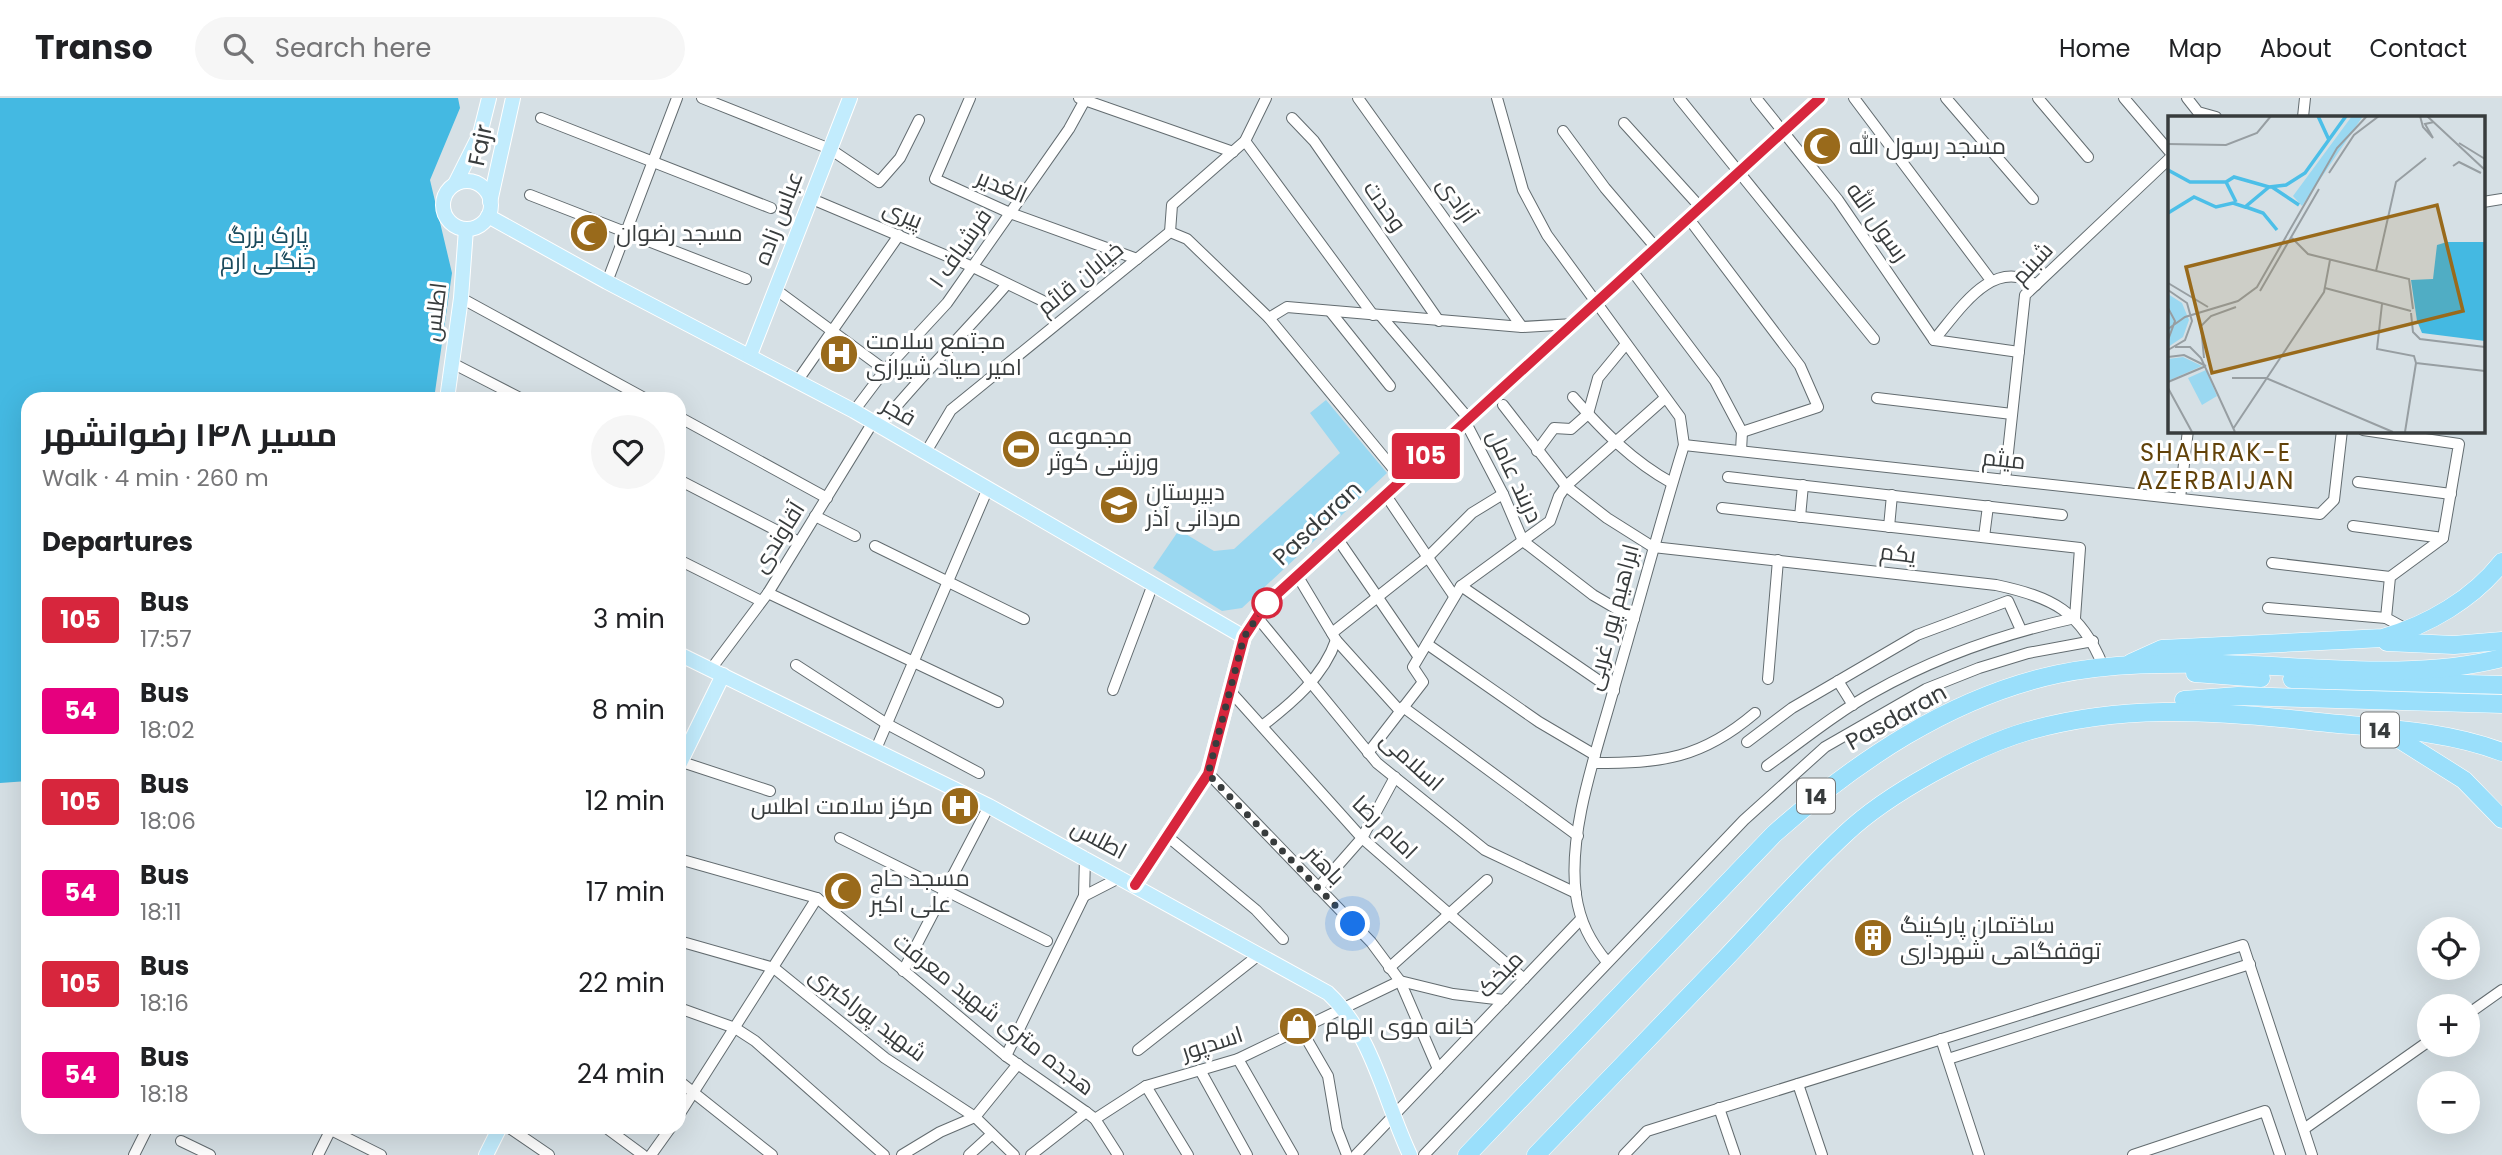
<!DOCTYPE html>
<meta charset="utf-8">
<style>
body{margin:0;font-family:Poppins,Cairo,sans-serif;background:#f6f6f6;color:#202124;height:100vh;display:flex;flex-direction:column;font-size:26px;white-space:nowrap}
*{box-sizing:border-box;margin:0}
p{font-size:23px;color:#757577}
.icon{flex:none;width:38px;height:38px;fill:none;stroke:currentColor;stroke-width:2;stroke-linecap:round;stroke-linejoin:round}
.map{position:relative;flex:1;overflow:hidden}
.panel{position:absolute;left:21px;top:294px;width:665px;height:742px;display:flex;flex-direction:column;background:#fff;border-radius:21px;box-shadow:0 7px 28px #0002}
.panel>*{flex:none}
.badge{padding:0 14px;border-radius:5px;font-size:24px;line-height:46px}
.buttons{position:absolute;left:2417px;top:819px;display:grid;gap:14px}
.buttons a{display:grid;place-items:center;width:63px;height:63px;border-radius:50%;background:#fff;box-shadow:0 7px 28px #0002;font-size:35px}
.you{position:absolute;width:35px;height:35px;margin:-18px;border:5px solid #fff;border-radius:50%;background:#1a73e8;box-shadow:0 0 0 10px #1a73e833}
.map>.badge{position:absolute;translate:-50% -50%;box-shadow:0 0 0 4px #fff}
h2{padding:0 21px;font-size:26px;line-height:63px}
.round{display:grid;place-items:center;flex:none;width:74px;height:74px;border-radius:37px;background:#f6f6f6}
.headline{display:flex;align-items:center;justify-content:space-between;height:119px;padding:0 21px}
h1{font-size:33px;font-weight:700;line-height:52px}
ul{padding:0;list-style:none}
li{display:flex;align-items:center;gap:21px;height:91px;padding:0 21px}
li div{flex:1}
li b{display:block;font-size:26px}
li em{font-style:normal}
li .badge{min-width:77px;font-weight:700;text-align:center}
header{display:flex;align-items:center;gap:42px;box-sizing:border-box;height:98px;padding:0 35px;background:#fff;border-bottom:2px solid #e0e0e0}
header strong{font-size:33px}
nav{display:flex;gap:38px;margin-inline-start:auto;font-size:24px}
.search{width:490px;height:63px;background:#f6f6f6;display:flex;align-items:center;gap:18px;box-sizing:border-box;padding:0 24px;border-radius:38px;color:#757577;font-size:26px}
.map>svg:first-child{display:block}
.green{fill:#9ad8f1}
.forest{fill:#44b9e2}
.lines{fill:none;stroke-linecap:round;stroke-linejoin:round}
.minor-casing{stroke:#636c70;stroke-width:12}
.major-casing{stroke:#fff;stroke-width:16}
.highway-casing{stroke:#fff;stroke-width:19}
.minor{stroke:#fff;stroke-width:10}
.major{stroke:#c2ecfd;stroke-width:14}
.highway{stroke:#9adffb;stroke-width:18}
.line-casing{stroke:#fff;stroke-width:16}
.line{stroke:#d7263d;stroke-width:10}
.walk{stroke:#383c3d;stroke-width:7;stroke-dasharray:0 12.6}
.stop-dot{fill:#fff;stroke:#d7263d;stroke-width:3.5}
.labels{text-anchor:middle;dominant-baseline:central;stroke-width:6;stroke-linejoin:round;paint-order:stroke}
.shield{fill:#fff;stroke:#747677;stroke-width:2}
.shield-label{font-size:21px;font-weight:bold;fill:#383c3d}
.street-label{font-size:23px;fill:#383c3d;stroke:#fff}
.poi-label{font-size:23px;fill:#383c3d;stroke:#fff;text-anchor:start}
.park-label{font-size:23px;fill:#1a4a5c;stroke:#fff}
.neighbourhood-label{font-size:24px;letter-spacing:2px;fill:#624209;stroke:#fff}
.inset-river{fill:none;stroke:#4cbfe8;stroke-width:3.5}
.inset-road{fill:none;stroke:#979ea2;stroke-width:2}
.view{fill:#996a1b;fill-opacity:0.15;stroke:#996a1b;stroke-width:3.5}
.inset-edge{fill:none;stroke:#383c3d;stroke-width:3.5}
</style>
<header>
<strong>Transo</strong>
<div class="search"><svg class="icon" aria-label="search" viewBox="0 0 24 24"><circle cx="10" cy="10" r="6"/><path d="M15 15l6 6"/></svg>Search here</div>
<nav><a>Home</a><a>Map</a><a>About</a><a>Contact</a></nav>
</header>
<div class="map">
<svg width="2502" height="1057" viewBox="0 0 2502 1057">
<rect width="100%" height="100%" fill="#d6e0e5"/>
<polygon class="green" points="1326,302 1387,375 1242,510 1222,513 1153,470 1179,432 1214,453 1234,451 1340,355 1310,315"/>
<polygon class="forest" points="0,0 458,0 460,10 430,82 452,175 434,301 28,301 28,683 0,685"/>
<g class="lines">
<g class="minor-casing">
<g id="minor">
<polyline points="702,0 830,51 879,84 900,60 919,22"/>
<polyline points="970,0 935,81 1010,115 1137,161"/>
<polyline points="1079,0 1233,54"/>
<polyline points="1358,0 1522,229"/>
<path d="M 1497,0 L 1523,92 L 1547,137 L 1680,319 L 1684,347 C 1660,425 1639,504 1616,583 C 1599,647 1567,731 1576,797 C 1580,824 1590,843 1607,864"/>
<polyline points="1679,0 1874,241"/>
<polyline points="1756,0 1838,102 1934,242"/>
<polyline points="1854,0 1990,181"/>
<polyline points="1946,0 2033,101"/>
<polyline points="2038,0 2088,59"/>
<polyline points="2124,0 2170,54"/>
<polyline points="2187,0 2198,14 2216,19"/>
<polyline points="2303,19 2305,0"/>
<polyline points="541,20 771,110"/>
<polyline points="1292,20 1314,43 1439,223"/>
<polyline points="1624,25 1701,110"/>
<polyline points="1563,33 1605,90 1657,151"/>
<polyline points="1245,43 1373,217"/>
<polyline points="530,97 746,181"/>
<polyline points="819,104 973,169 1045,204"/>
<polyline points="2483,104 2502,101"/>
<polyline points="1689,121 1800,268 1818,309 1742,334"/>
<polyline points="1170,134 1172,107 1245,43 1266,0"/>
<polyline points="1633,174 1715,283 1742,334 1741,353"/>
<polyline points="607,184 677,0"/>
<polyline points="775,191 885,272"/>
<polyline points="461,200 646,301"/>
<polyline points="1330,213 1390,288"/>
<polyline points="1381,218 1468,320"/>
<polyline points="1269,220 1287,209 1522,229 1574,226"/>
<path d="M 1934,242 C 1959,213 1993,157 2036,187"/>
<polyline points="1934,242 2019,254"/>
<polyline points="452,265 522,301"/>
<polyline points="798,282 899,137"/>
<path d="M 1573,299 C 1603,333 1632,363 1672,385"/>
<polyline points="1877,300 2012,316"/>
<path d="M 1503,307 L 1566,388 L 1607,420 L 1653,449 L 1996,487 C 2052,499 2081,513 2103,568"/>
<polyline points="854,313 885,272 947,205 1069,31 1086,0"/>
<polyline points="679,319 827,400"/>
<polyline points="1465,323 1503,396 1523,443 1593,497 1634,521"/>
<path d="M 880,328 C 920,278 966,234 1007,186"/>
<polyline points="2363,332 2459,346 2443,440 2390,479 2386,520 2408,532"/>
<polyline points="1684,347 2320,416 2334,402 2342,332"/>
<polyline points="1537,353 1554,330 1571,331 1588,316 1598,280 1626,246"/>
<polyline points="926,354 951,312 1170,134 1187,141 1269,220 1401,380"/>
<polyline points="1728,379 2062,417"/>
<polyline points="679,382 799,444"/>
<polyline points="2005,382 2025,197 2170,60"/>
<polyline points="2358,384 2451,396"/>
<polyline points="1385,396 1454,498"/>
<polyline points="2180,400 2188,332"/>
<path d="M 1722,410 L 2080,450 L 2075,520 C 2006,535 1936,559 1874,594 C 1836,615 1802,643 1767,668"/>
<polyline points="815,418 855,438"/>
<polyline points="1800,419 1803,387"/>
<polyline points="2353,428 2443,440"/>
<polyline points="1889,429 1892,397"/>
<polyline points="1984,439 1988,408"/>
<polyline points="1337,440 1418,558"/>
<polyline points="875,448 1024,521"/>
<polyline points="679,462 761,503"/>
<polyline points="2272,465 2390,479"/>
<polyline points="1297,477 1336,542 1400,613"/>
<polyline points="1461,488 1614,593"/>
<polyline points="768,495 998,604"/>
<polyline points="2268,510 2386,520"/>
<polyline points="1257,519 1377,665 1485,752 1576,795"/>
<polyline points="1332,535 1428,459 1472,415 1503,396"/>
<polyline points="1427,546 1539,624 1595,657"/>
<polyline points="796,567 887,626 979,675"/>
<polyline points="711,571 768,495 873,324"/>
<polyline points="1768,581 1778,462"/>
<polyline points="1838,583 1853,607"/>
<polyline points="1113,592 1153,486"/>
<polyline points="1231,594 1362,740 1524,881"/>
<polyline points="1403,609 1578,738"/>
<path d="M 1262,628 C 1292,605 1324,578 1336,542"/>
<polyline points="1747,644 1792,610 1917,537 2008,503 2021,532"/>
<polyline points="876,651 988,390"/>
<polyline points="1368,655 1423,584 1413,569 1461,488 1550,423 1559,398 1566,388 1665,300"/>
<polyline points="679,663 770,693"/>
<path d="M 1593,665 C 1662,665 1701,661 1755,615"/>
<polyline points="1208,675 1371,844 1400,883 1438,971"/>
<polyline points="1167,738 1256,812 1283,841"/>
<polyline points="840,740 1047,843"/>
<polyline points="1085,759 1084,798 1121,779"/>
<polyline points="679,761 817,800 1006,958 1086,1014 1095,1021 1118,1057"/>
<polyline points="1318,790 1362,740 1395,679"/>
<polyline points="679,843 774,870 885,960 975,1019 1014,1057"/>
<polyline points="1389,870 1487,782"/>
<polyline points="903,873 989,708"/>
<polyline points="679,910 735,930 755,943 884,1057"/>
<polyline points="2468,916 2502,892"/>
<polyline points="1302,933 1328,978 1337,1031 1347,1057"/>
<polyline points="1941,941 1979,1057"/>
<polyline points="1138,952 1260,856"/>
<polyline points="1006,958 1084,798"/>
<polyline points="1238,961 1293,1057"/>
<polyline points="1948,961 2250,866"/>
<polyline points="1200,972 1247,1057"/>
<polyline points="679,983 772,1057"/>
<polyline points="1798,986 1822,1057"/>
<polyline points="1146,988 1188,1057"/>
<polyline points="1719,1010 1735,1057"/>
<polyline points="679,1017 817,800"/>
<polyline points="1095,1021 1146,988 1238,961 1400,883 1453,896 1504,902"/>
<polyline points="325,1029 381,1057"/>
<polyline points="508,1029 549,1057"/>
<polyline points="605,1029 643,1057"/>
<polyline points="2304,1031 2429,943"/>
<polyline points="181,1043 210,1057"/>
<polyline points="134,1057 148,1029"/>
<polyline points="318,1057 332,1029"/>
<polyline points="651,1057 671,1029"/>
<polyline points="902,1057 940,1034 975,1019 1018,966"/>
<polyline points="969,1057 992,1036"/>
<polyline points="1031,1057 1086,1014"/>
<polyline points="1356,1057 1581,821"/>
<polyline points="1424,1057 1744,722 1825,649 1926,591 1979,570 2028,555 2093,543"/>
<polyline points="1624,1057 1647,1033 2243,847 2312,1057"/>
<polyline points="2133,1057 2265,1013 2280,1057"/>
</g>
</g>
<g class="major-casing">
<g id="major">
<circle cx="467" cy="107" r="24"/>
<polyline points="455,86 480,36 489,0"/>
<polyline points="490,104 513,0"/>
<polyline points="488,118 607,184 854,313 1244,539"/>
<polyline points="750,257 850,0"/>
<polyline points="447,301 461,200 466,131"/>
<path d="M 679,556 L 989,708 L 1328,895 C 1373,937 1384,1002 1410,1057"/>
<polyline points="679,667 723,577"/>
<polyline points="1135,787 1208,675 1244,539 1265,507 1820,0"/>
<polyline points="486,1057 500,1029"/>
</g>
</g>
<g class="highway-casing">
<g id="highway">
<polyline points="2387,544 2454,547 2502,543"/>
<path d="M 2131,565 L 2162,551 L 2383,540 C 2428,527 2473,501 2502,464"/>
<polyline points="2195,575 2261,580"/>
<polyline points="2292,581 2502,587"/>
<polyline points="2184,602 2238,598 2502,606"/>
<polyline points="2391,636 2464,682 2502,721"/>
<path d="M 1467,1057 L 1774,736 C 1855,664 1950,599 2058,576 C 2111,565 2168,565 2222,566 C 2314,568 2412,583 2502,560"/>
<path d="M 1536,1057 C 1598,993 1660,928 1722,864 C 1763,821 1802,776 1845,736 C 1887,696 1973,649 2028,633 C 2119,607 2207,612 2300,622 C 2366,630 2440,630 2502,654"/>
</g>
</g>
<use href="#minor" class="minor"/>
<use href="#major" class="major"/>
<use href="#highway" class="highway"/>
</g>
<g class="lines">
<g class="line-casing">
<polyline id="line" points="1135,787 1208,676 1244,539 1265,507 1820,0"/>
</g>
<use href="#line" class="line"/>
<polyline class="walk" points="1267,505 1244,539 1208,676 1353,826"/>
</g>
<defs>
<g id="mosque-disc" transform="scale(2.0125)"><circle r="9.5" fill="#996a1b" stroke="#fff"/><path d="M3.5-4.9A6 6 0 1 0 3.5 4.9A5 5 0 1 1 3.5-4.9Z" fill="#fff"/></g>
<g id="hospital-disc" transform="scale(2.0125)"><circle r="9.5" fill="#996a1b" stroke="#fff"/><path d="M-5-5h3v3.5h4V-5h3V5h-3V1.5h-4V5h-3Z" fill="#fff"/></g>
<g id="stadium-disc" transform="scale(2.0125)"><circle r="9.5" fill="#996a1b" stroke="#fff"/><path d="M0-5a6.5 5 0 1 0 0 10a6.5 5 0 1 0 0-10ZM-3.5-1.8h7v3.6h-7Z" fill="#fff"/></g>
<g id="school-disc" transform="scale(2.0125)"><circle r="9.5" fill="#996a1b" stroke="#fff"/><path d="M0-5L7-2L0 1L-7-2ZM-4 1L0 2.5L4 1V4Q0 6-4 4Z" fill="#fff"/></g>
<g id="building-disc" transform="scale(2.0125)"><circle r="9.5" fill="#996a1b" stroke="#fff"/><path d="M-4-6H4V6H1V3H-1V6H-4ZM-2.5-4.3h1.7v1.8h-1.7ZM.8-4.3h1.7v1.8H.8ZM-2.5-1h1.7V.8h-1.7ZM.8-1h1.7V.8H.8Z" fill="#fff"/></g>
<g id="shop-disc" transform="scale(2.0125)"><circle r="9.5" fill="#996a1b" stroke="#fff"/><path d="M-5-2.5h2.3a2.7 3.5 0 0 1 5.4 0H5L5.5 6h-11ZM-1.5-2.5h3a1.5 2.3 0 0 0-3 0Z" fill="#fff"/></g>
</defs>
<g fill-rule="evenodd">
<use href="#mosque-disc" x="1822" y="48"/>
<use href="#mosque-disc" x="589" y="135"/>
<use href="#hospital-disc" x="839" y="256"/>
<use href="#stadium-disc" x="1021" y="351"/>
<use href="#school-disc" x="1119" y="407"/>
<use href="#hospital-disc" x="960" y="708"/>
<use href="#mosque-disc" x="843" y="793"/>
<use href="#building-disc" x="1873" y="840"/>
<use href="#shop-disc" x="1298" y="928"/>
</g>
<circle class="stop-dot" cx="1267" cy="505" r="14"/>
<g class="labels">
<g class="shield">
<rect x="2361" y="614.5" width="38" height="35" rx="5"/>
<rect x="1797" y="680.5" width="38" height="35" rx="5"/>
</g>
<g class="shield-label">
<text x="2380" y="632">14</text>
<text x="1816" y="698">14</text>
</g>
<g class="street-label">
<text transform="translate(480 47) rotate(-78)">Fajr</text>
<text transform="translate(1002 88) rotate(23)">الغدیر</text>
<text transform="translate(1457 102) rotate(55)">آزادی</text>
<text transform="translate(1385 108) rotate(55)">وحدت</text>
<text transform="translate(903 116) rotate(23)">پیری</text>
<text transform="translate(778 120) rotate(-69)">عباس زاده</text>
<text transform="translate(1878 124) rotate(55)">رسول الله</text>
<text transform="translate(960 150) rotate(-55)">فرشباف ۱</text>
<text transform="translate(2032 165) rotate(-47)">شبنم</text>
<text transform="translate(1080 180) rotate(-39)">خیابان قائم</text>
<text transform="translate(435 214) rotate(-83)">اطلس</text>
<text transform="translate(899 313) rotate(30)">فجر</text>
<text transform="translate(2004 361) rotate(6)">میثم</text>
<text transform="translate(1515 378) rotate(65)">دربند عامل</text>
<text transform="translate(1317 425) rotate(-43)">Pasdaran</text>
<text transform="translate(778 439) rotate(-58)">آقاوندی</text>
<text transform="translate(1898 455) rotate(7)">یکم</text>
<text transform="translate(1612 519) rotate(-75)">ابراهیم پور غربی</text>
<text transform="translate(1896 619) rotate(-29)">Pasdaran</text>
<text transform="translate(1412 663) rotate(42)">اسلامی</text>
<text transform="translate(1385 729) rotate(44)">امام رضا</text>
<text transform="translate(1099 741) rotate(28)">اطلس</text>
<text transform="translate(1325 767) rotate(46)">باهنر</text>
<text transform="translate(1500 876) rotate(-46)">میخک</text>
<text transform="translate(868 916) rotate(37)">شهید پوراکبری</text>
<text transform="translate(994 916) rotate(38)">هجده متری شهید معرفت</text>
<text transform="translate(1212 945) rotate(-18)">اسدپور</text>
</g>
<g class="poi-label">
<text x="1849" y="48">مسجد رسول الله</text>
<text x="616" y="135">مسجد رضوان</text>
<text x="866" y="243">مجتمع سلامت<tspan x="866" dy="26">امیر صیاد شیرازی</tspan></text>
<text x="1048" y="338">مجموعه<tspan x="1048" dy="26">ورزشی کوثر</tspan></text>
<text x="1146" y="394">دبیرستان<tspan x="1146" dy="26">مردانی آذر</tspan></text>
<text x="933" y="708" text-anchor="end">مرکز سلامت اطلس</text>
<text x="870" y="780">مسجد حاج<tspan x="870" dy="26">علی اکبر</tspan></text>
<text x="1900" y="827">ساختمان پارکینگ<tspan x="1900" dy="26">توقفگاهی شهرداری</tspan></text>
<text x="1325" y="928">خانه موی الهام</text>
</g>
<g class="park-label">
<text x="268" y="137">پارک بزرگ<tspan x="268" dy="26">جنگلی ارم</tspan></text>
</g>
<g class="neighbourhood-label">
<text x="2216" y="354">SHAHRAK-E<tspan x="2216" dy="28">AZERBAIJAN</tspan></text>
</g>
</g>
<g transform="translate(2168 18)">
<rect width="317" height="317" fill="#d6e0e5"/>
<path d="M 184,0 L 195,0 L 134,90 L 125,80 ZM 0,178 L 14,187 L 21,204 L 15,221 L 0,231 ZM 15,241 L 34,250 L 0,265 L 0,243 ZM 38,254 L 49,280 L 34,289 L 20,262 Z" fill="#9ad8f1"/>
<path d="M 279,126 L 317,126 L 317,225 L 254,217 L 249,205 L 243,164 L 265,163 L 269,129 Z" fill="#44b9e2"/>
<path class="inset-river" d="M 150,0 L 161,24M 0,54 L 22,66 L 58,66 L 66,61 L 101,71 L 118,69 L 137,57 L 178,0M 58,66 L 68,86M 104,71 L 131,89M 78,91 L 95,97 L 109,114M 0,97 L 26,81 L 48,91 L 65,87 L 77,91 L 101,71"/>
<path class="inset-road" d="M 252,0 L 255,11 L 265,22 L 257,8 L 266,6M 259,0 L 317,54M 291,27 L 317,43M 0,28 L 58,29 L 89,17 L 103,0M 285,50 L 291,46 L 313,57M 161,57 L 186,19 L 211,0M 124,122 L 140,138 L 241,163 L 245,193M 208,155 L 228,66 L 258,42M 0,167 L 40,191M 157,172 L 243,195M 0,174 L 19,187 L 24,205 L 17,224 L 0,234M 92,175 L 151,73M 214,188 L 209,233 L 246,240 L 248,247 L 237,316M 0,192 L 7,205 L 0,224M 243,197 L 245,216 L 252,223 L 317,231M 0,213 L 17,201 L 70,185 L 89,171 L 169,32 L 199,0M 7,231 L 22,231 L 33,242 L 67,316M 0,241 L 16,239 L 38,250M 36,242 L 33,210 L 43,200 L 68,191M 248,247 L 317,255M 64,262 L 98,262 L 225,316M 0,266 L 38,250M 0,272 L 24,316M 65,313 L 156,176 L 162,144"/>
<path class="view" d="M 269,89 L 295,195 L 44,257 L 18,151 Z"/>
<rect width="317" height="317" class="inset-edge"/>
</g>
</svg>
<div class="buttons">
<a><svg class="icon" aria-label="locate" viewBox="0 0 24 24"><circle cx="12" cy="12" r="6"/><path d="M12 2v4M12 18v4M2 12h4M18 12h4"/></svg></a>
<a>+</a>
<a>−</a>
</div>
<div class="you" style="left:1353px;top:826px"></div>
<b class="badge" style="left:1426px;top:358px;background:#d7263d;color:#fff">105</b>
<section class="panel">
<div class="headline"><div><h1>مسیر ۱۴۸ رضوانشهر</h1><p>Walk · 4 min · 260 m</p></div><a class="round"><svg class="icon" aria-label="heart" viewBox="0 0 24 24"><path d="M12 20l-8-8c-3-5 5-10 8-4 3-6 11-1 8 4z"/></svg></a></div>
<h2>Departures</h2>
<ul>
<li><span class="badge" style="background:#d7263d;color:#fff">105</span><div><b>Bus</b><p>17:57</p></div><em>3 min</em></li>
<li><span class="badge" style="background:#e6007e;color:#fff">54</span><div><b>Bus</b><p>18:02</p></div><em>8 min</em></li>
<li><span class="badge" style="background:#d7263d;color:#fff">105</span><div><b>Bus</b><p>18:06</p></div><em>12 min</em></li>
<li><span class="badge" style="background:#e6007e;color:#fff">54</span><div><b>Bus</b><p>18:11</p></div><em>17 min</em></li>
<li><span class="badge" style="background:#d7263d;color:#fff">105</span><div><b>Bus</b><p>18:16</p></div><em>22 min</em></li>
<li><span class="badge" style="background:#e6007e;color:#fff">54</span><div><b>Bus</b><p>18:18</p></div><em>24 min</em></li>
</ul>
</section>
</div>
